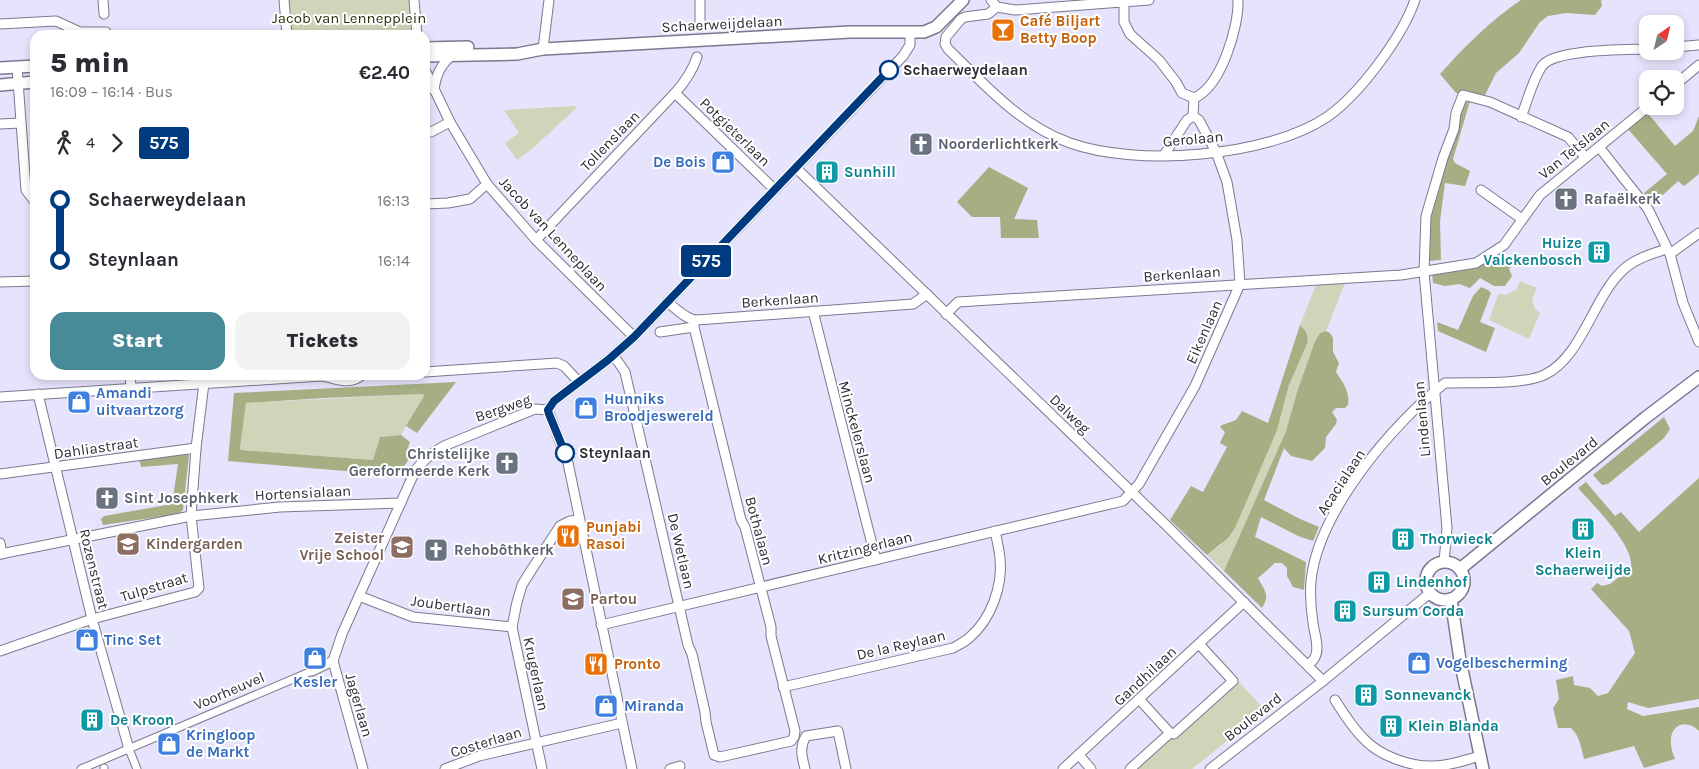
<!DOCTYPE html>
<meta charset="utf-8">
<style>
body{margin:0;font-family:Karla,sans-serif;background:#f2f2f3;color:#2b2b33;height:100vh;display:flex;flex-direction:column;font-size:19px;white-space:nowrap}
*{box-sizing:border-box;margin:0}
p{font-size:16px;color:#7c7c81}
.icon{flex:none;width:28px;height:28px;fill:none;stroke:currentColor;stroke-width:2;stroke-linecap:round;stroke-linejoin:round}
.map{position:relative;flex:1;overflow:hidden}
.sheet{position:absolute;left:30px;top:30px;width:400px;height:350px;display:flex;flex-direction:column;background:#fff;border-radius:15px;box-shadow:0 2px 8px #0003}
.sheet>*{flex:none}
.badge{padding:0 10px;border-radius:4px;font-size:18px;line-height:32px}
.needle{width:32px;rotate:35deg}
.fabs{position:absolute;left:1639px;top:15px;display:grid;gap:10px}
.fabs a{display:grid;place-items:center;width:45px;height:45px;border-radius:10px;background:#fff;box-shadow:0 2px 8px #0003;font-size:25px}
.map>.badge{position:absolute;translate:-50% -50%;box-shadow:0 0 0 2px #fff}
.legs{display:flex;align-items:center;gap:8px;height:55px;padding:0 20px;font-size:16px}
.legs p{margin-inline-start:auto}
.summary{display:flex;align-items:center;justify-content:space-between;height:85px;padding:0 20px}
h1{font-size:28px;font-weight:800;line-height:38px}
.cta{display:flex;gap:10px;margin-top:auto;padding:10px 20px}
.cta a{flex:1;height:58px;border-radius:15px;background:#468b97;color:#fff;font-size:20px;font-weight:800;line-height:58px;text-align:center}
.cta a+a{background:#f2f2f3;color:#2b2b33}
ul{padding:0 20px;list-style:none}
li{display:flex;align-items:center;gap:18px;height:60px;font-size:19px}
li i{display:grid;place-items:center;width:8px;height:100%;margin:0 6px;background:currentColor}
li i::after{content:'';width:12px;height:12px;margin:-6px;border:4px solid;border-radius:50%;background:#fff}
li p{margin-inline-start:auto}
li:first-child i{background:linear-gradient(#0000 50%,currentColor 0)}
li:last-child i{background:linear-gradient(currentColor 50%,#0000 0)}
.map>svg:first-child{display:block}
.green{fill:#ced5b8}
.forest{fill:#a5af83}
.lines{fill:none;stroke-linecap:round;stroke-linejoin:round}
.pedestrian-casing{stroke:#7b798f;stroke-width:9}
.minor-casing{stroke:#7b798f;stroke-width:11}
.tertiary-casing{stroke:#7b798f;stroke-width:14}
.pedestrian{stroke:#fff;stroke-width:7}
.minor{stroke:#fff;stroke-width:9}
.tertiary{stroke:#fff;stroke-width:11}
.line-1-casing{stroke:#fff;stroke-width:11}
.line-1{stroke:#003b80;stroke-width:8}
.stop-1-dot{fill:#fff;stroke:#003b80;stroke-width:2.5}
.labels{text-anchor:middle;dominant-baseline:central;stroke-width:4;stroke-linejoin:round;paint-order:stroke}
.park-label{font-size:15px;fill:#2b310d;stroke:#fff}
.food-label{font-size:15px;font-weight:bold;fill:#c56008;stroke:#fff;text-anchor:start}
.street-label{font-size:15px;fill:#2e2d37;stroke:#fff}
.stop-label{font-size:15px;font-weight:bold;fill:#2e2d37;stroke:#fff;text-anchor:start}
.worship-label{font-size:15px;font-weight:bold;fill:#5b616d;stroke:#fff;text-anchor:start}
.shop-label{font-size:15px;font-weight:bold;fill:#366cbe;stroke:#fff;text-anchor:start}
.culture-label{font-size:15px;font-weight:bold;fill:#0d838f;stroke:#fff;text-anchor:start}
.education-label{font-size:15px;font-weight:bold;fill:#785e54;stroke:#fff;text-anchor:start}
</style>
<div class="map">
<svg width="1699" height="769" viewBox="0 0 1699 769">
<rect width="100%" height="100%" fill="#e6e3fc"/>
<g class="green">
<polygon points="287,0 410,0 411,32 408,35 291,35"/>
<polygon points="575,106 576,108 532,149 517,160 505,143 519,133 504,110"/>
<polygon points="1520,281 1537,288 1532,299 1535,309 1540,313 1529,339 1489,320 1499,293 1505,295 1516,290"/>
<polygon points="1345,283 1326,331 1320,333 1297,392 1286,431 1224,571 1207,555 1221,545 1281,416 1289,385 1307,344 1305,330 1300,325 1316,285"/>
<polygon points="423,394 424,396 401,435 380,437 373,460 241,450 240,448 246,403"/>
<polygon points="1238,681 1265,710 1192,769 1135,769 1172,737 1175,737"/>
</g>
<g class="forest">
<path d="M 1521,0 L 1601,0 L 1602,6 L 1595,15 L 1566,13 L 1548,16 L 1540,22 L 1519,53 L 1496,73 L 1485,95 L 1456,93 L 1440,74 C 1464,47 1491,20 1521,0 Z"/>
<polygon points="1470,101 1453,159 1455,163 1470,171 1465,186 1445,183 1440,221 1441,260 1428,261 1429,228 1432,210 1460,121 1460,114 1463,104"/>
<polygon points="1646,111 1675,146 1693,131 1699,116 1699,174 1684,186 1678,181 1652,205 1644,193 1667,174 1627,128"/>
<polygon points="989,167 1028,188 1014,219 1037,220 1039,238 1001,238 1000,217 972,217 957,202"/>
<polygon points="1496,257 1513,264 1509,269 1512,276 1505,286 1494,286 1480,278 1470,288 1459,284 1445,286 1433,283 1432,274 1472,269"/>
<polygon points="1481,287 1488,290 1491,293 1480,322 1495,328 1486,352 1438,331 1437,322 1458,330 1473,296"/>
<path d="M 1300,325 C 1306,331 1309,335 1307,344 L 1289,385 L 1277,430 L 1235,528 L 1228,538 L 1207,555 L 1170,520 L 1191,486 L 1203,492 L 1227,447 L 1220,443 L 1225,432 L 1220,427 L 1222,425 L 1236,420 L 1242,411 L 1268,423 Z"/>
<path d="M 1326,331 L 1330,333 L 1333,338 L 1333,352 L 1339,363 L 1336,372 C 1343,383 1350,391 1348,405 L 1345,408 L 1336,408 L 1332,412 L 1337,420 L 1336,424 L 1326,437 L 1325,448 L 1312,461 L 1291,456 L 1284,448 L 1264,500 L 1300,519 L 1319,527 L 1313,541 L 1298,536 L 1261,517 L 1255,537 L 1306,562 L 1304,590 L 1293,587 L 1287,576 L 1287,568 L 1282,563 L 1275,563 L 1258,578 C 1264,591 1271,594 1262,608 L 1224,571 L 1286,431 L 1297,392 L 1314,344 L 1320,333 Z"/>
<polygon points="456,382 417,433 406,426 424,396 423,394 324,398 246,403 240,448 241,450 373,460 380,437 401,435 410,442 408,447 414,451 400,473 380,474 228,461 234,393"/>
<polygon points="1664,417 1670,429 1664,438 1608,484 1602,485 1593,475"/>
<polygon points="185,455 189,455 183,510 178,514 103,525 101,519 104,516 172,504 178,464 141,467 139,458"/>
<path d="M 1699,478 L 1699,699 L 1648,708 L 1628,702 L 1627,709 L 1643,716 L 1699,707 L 1699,731 C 1686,718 1669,725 1671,744 C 1671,749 1673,754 1675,759 L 1644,768 L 1634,746 L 1584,759 C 1581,748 1580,736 1571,728 L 1558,728 L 1553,708 L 1559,699 L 1556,680 L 1573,676 L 1574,685 L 1590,688 L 1598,696 L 1608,693 L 1635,653 L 1629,631 L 1591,589 L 1597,583 L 1602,586 L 1610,584 L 1622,575 L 1630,572 C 1640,550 1592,504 1578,488 L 1586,482 L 1615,516 L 1621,512 L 1639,532 Z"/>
</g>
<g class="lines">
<g class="pedestrian-casing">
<g id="pedestrian">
<polyline points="129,749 137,769"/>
<polyline points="81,769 312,671"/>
<polyline points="104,769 104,768"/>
</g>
</g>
<g class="minor-casing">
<g id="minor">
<polyline points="103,0 104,14"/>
<polyline points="284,0 287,35"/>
<polyline points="414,0 417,35"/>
<polyline points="700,0 700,27"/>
<polyline points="991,0 997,7 1015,10 1149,0"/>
<polyline points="1124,2 1124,22 1130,34 1159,60 1176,82 1182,93 1194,98 1193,116"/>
<path d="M 997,7 L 988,14 L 965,17 L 961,19 L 946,37 L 945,44 L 948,49 C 984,84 1021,126 1070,143 C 1137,167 1268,157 1327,117 C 1360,94 1402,37 1415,0"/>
<polyline points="0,24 56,21 80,32 106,32 106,35"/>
<polyline points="1675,47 1699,45"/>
<polyline points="543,49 549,0"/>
<polyline points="17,67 26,190 35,202"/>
<polyline points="425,70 450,122 487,184 536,240 634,337"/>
<polyline points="1675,85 1699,65"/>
<path d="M 434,90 C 436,75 440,66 451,56"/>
<polyline points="675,93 775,190"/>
<path d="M 1194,98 C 1221,87 1239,27 1238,0"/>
<path d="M 1521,117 C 1528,100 1532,81 1542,66 C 1554,49 1625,50 1648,49"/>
<polyline points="0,124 20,123"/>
<polyline points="425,132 431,132 450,122"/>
<polyline points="1599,147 1648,209 1670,254 1683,303 1699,342"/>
<polyline points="1164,155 1187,120 1193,116"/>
<polyline points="796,168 1167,526 1323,681"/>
<polyline points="1481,190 1522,219"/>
<polyline points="425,204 448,203 470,199 487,184"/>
<path d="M 536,240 L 675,93 C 685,82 692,72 697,57"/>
<polyline points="1670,254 1699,233"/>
<polyline points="0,282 35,281"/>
<path d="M 667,302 C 676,308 686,320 697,320 L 913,304 L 927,294"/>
<polyline points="813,311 876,560"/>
<polyline points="946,314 958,302 1401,275 1476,263 1504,245 1540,195 1649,106"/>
<polyline points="660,332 694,327 693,321"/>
<polyline points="614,356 625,372 688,645 692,654 705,712 706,722 714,755 720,757 791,741 794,737 795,731 771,636 771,627 745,527 741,520 694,327"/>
<polyline points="425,372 557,363 564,366 579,382"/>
<polyline points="130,375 131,387"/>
<polyline points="38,394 92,619 129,749"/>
<path d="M 0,397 L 321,376 C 334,377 349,387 362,375"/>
<polyline points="548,410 554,401 608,360 634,337 903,56 910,45 910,32"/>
<polyline points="548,410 568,463 632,769"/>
<polyline points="0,474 196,448"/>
<polyline points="0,543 2,554"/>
<polyline points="0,554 191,516 280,507 401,503"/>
<polyline points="1444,562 1447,528 1424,272 1426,216 1443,158 1454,129 1456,113 1463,95 1490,102 1568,137 1585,157"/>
<polyline points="359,596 413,617 512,627"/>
<polyline points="601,625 1123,501 1139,484 1195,386 1240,284 1237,240 1227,182 1216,152 1199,120 1193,116"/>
<polyline points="0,651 92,619 195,592 199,588 191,516 196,448 204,383"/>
<path d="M 1308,665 C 1310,663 1314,660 1315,657 C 1320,648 1314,632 1313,623 C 1311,610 1310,594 1311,581 C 1318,512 1392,424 1445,383 C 1470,382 1523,385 1544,375 C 1584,357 1594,290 1629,265 C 1640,257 1653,253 1667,249"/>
<polyline points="312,671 333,661"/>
<path d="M 783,687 L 953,648 C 958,645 965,642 970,637 C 991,619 1003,586 1000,558 C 999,549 997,540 995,531"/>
<polyline points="1139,699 1170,733"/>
<path d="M 1335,700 C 1344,714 1352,727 1363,738 C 1379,756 1411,767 1434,766 C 1450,766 1465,760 1480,756"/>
<polyline points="1079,755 1091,769"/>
<path d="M 363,769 L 333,661 L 342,634 L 415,471 C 423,460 432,453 444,446 L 535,409 L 548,410"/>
<polyline points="445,769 479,756 622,723"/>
<polyline points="542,769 512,627 517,602 522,585 532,569 560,526 570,521 579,520"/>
<polyline points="670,769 680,766"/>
<path d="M 805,769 C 802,756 799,748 806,736 L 838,731 L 846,769"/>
<polyline points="1063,769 1244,602"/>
<polyline points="1130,769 1170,733 1174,734 1233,681 1199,644"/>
<polyline points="1210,769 1323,681 1430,593"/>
</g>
</g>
<g class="tertiary-casing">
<g id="tertiary">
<polyline points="425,48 468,47"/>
<polyline points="425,56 517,54 543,49 850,32 924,32 936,27 963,0"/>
<polyline points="0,68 35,66"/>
<polyline points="0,85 35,82"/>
<circle cx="1445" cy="581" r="19"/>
<polyline points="1460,569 1645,418 1699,377"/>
<polyline points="1451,599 1460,660 1483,769"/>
</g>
</g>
<use href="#pedestrian" class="pedestrian"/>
<use href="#minor" class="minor"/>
<use href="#tertiary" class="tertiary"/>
</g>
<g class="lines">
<g class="line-1-casing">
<polyline id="line-1" points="565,453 549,414 548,410 554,401 608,360 634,337 889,70"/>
</g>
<use href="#line-1" class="line-1"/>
</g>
<defs>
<g id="bar-square" transform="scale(1.25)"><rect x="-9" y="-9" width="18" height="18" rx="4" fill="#e8710a" stroke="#fff"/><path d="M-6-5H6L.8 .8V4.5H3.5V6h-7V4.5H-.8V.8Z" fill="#fff"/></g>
<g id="church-square" transform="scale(1.25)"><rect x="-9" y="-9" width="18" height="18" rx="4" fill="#6b7280" stroke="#fff"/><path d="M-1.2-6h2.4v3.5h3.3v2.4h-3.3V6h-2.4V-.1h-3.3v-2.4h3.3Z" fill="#fff"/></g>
<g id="shop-square" transform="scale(1.25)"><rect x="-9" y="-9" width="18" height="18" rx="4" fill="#3f7fe0" stroke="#fff"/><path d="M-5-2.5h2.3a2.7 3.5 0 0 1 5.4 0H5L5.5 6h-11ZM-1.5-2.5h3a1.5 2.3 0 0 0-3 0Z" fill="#fff"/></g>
<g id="building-square" transform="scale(1.25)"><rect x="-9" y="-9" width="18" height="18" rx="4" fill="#0f9aa8" stroke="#fff"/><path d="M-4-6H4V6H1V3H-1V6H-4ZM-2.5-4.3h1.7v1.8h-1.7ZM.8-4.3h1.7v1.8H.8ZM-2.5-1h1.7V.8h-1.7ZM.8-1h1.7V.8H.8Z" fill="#fff"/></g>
<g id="restaurant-square" transform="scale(1.25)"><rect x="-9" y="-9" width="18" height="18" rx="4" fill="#e8710a" stroke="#fff"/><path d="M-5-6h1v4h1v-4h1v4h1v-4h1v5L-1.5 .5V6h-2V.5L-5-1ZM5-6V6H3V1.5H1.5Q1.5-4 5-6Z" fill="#fff"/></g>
<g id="school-square" transform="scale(1.25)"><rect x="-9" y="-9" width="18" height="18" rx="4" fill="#8d6e63" stroke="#fff"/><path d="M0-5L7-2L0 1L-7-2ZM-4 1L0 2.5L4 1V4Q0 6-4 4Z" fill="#fff"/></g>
</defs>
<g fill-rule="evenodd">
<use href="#bar-square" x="1003" y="30"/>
<use href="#church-square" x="921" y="144"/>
<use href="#shop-square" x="723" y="162"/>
<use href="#building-square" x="827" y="172"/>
<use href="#church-square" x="1566" y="199"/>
<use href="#building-square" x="1599" y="252"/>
<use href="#shop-square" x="79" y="402"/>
<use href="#shop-square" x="586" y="408"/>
<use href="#church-square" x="507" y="463"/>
<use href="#church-square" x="107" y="498"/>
<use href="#building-square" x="1583" y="529"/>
<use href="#restaurant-square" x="568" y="536"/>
<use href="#building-square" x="1403" y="539"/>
<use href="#school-square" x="128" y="544"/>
<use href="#school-square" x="402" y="547"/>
<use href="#church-square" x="436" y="550"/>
<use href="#building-square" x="1379" y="582"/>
<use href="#school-square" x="573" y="599"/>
<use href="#building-square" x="1345" y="611"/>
<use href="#shop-square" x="87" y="640"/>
<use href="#shop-square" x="315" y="658"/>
<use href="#shop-square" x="1419" y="663"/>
<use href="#restaurant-square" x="596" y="664"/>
<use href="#building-square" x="1366" y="695"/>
<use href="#shop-square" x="606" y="706"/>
<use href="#building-square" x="92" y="720"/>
<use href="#building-square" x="1391" y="726"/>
<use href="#shop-square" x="169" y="744"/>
</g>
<g class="stop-1-dot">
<circle cx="889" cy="70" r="9"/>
<circle cx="565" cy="453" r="9"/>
</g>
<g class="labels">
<g class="park-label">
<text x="349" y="18">Jacob van Lennepplein</text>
</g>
<g class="food-label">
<text x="1020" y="21">Café Biljart<tspan x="1020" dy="17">Betty Boop</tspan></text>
<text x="586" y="527">Punjabi<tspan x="586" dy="17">Rasoi</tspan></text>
<text x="614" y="664">Pronto</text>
</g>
<g class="street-label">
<text transform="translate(722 24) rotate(-3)">Schaerweijdelaan</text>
<text transform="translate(735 132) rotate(44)">Potgieterlaan</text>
<text transform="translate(1193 139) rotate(-5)">Gerolaan</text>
<text transform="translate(610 141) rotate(-46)">Tollenslaan</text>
<text transform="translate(1574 149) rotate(-39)">Van Tetslaan</text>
<text transform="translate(553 234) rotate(47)">Jacob van Lenneplaan</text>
<text transform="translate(1182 274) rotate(-4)">Berkenlaan</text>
<text transform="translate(780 300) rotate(-4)">Berkenlaan</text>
<text transform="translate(1204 332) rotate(-66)">Eikenlaan</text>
<text transform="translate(503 408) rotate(-19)">Bergweg</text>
<text transform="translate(1070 414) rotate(44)">Dalweg</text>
<text transform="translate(1422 419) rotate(-95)">Lindenlaan</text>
<text transform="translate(857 432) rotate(75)">Minckelerslaan</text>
<text transform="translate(96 448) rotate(-8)">Dahliastraat</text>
<text transform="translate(1569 461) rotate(-39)">Boulevard</text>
<text transform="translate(1341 482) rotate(-57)">Acacialaan</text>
<text transform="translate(303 493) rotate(-3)">Hortensialaan</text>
<text transform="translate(759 531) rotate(75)">Bothalaan</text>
<text transform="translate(865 548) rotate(-14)">Kritzingerlaan</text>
<text transform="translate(681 551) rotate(77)">De Wetlaan</text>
<text transform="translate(94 569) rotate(76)">Rozenstraat</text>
<text transform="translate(154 587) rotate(-17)">Tulpstraat</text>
<text transform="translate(451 606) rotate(8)">Joubertlaan</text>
<text transform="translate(901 645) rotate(-13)">De la Reylaan</text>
<text transform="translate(536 674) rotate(78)">Krugerlaan</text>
<text transform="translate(1145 676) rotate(-43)">Gandhilaan</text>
<text transform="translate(229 691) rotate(-23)">Voorheuvel</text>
<text transform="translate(359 705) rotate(74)">Jagerlaan</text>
<text transform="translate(1253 717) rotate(-38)">Boulevard</text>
<text transform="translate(486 742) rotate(-17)">Costerlaan</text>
</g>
<g class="stop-label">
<text x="903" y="70">Schaerweydelaan</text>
<text x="579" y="453">Steynlaan</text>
</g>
<g class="worship-label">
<text x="938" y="144">Noorderlichtkerk</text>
<text x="1584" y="199">Rafaëlkerk</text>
<text x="490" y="454" text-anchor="end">Christelijke<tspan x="490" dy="17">Gereformeerde Kerk</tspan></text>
<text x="124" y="498">Sint Josephkerk</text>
<text x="454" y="550">Rehobôthkerk</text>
</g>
<g class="shop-label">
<text x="706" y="162" text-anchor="end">De Bois</text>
<text x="96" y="393">Amandi<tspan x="96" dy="17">uitvaartzorg</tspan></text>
<text x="604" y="399">Hunniks<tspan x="604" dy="17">Broodjeswereld</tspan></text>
<text x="104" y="640">Tinc Set</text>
<text x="1436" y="663">Vogelbescherming</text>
<text x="315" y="682" text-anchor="middle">Kesler</text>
<text x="624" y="706">Miranda</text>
<text x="186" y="735">Kringloop<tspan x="186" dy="17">de Markt</tspan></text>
</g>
<g class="culture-label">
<text x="844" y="172">Sunhill</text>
<text x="1582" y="243" text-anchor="end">Huize<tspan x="1582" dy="17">Valckenbosch</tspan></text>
<text x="1420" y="539">Thorwieck</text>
<text x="1583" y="553" text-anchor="middle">Klein<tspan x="1583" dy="17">Schaerweijde</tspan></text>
<text x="1396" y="582">Lindenhof</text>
<text x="1362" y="611">Sursum Corda</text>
<text x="1384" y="695">Sonnevanck</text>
<text x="110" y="720">De Kroon</text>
<text x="1408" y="726">Klein Blanda</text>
</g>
<g class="education-label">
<text x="384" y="538" text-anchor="end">Zeister<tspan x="384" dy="17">Vrije School</tspan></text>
<text x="146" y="544">Kindergarden</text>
<text x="590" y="599">Partou</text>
</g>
</g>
</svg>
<div class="fabs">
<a><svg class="needle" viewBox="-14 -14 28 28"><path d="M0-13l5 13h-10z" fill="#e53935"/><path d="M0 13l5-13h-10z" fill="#7c7c81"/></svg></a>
<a><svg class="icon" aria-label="locate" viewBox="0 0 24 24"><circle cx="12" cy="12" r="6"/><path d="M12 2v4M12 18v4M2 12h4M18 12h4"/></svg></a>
</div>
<b class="badge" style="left:706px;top:261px;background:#003b80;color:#fff">575</b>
<section class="sheet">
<div class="summary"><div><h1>5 min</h1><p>16:09 – 16:14 · Bus</p></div><b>€2.40</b></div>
<div class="legs"><svg class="icon" aria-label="walk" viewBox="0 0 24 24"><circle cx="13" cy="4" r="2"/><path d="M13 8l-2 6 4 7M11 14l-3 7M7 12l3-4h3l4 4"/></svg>4<svg class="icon" aria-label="forward" viewBox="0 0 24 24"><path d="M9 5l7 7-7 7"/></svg><b class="badge" style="background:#003b80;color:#fff">575</b></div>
<ul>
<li><i style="color:#003b80"></i><b>Schaerweydelaan</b><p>16:13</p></li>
<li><i style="color:#003b80"></i><b>Steynlaan</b><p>16:14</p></li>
</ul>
<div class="cta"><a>Start</a><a>Tickets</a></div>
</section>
</div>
